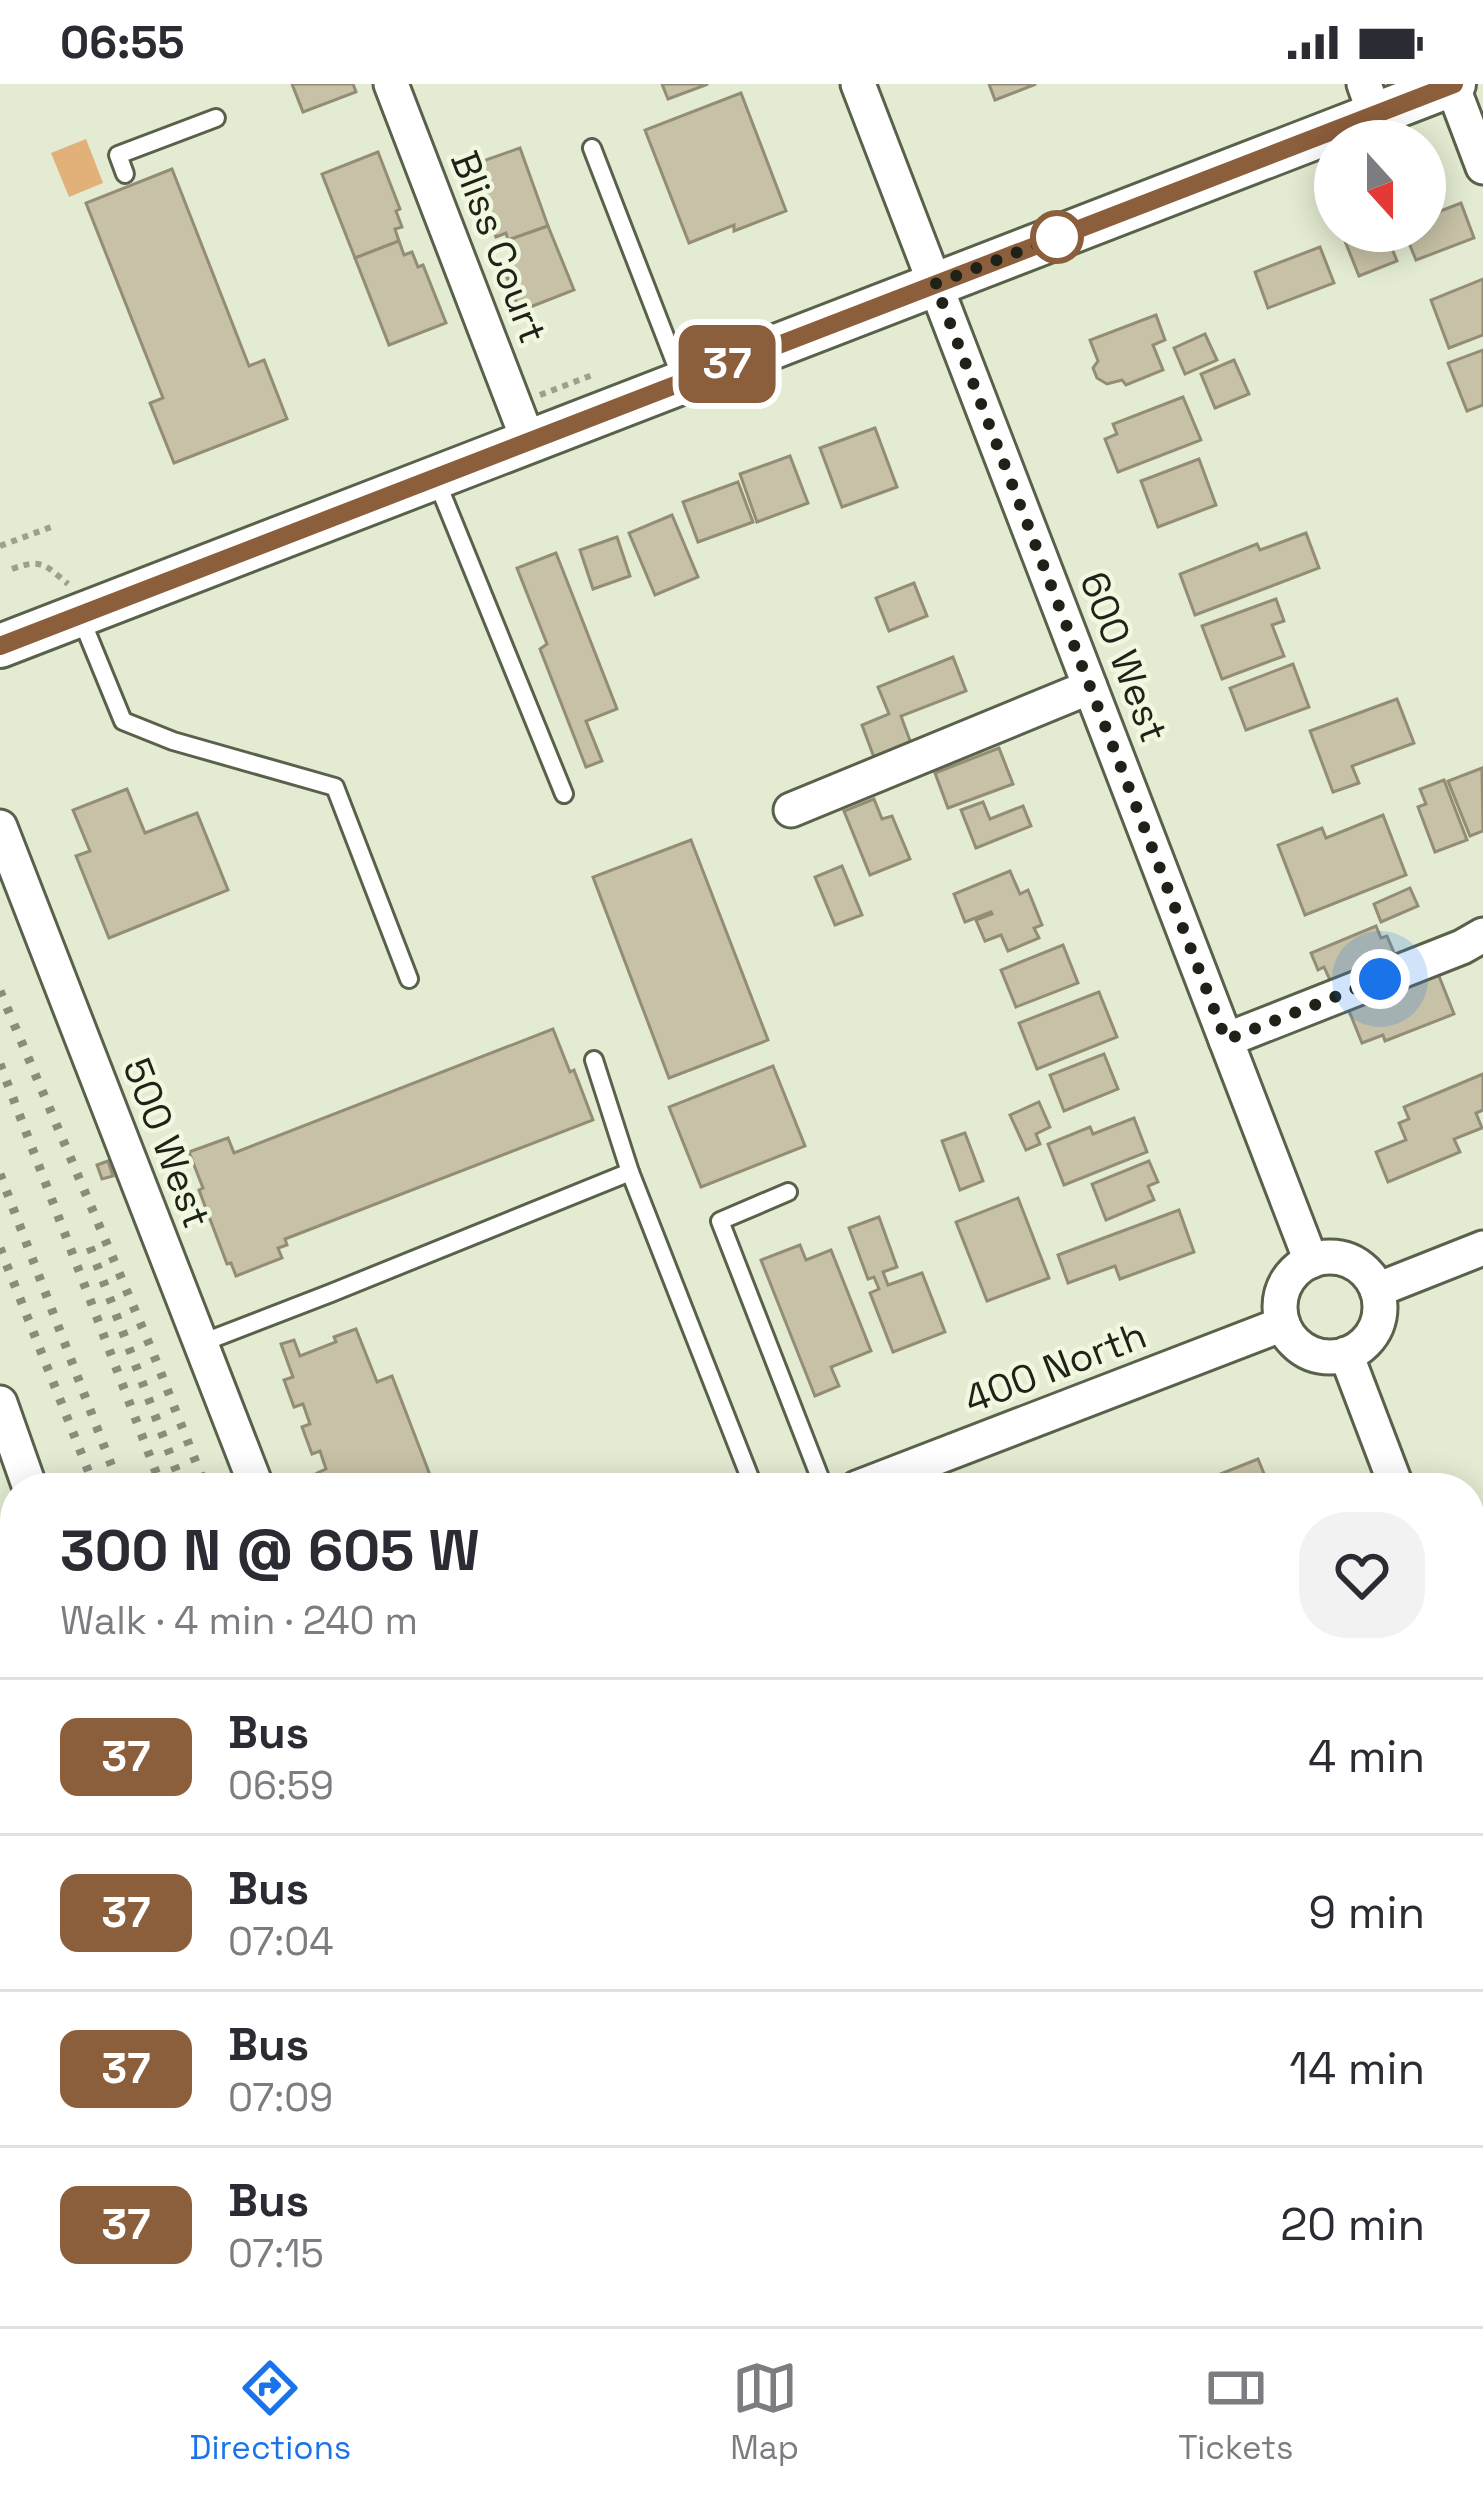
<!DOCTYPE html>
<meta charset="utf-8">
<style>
body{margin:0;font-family:"Space Grotesk",sans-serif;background:#f2f2f3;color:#2b2b33;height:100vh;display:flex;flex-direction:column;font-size:45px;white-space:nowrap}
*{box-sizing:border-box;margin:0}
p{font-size:39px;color:#7c7c81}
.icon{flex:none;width:66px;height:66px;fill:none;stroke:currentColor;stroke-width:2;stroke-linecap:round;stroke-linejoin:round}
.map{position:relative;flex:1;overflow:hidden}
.side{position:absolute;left:0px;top:1389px;width:1485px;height:855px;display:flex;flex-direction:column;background:#fff;border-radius:48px 48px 0 0;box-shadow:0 6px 30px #0003}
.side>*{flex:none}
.badge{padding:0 24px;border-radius:18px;font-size:42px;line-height:78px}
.needle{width:78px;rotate:159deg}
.tools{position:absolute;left:1314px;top:36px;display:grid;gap:24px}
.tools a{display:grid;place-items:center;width:132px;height:132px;border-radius:50%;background:#fff;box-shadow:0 6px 30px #0003;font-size:60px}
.you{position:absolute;width:60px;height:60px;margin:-30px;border:9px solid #fff;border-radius:50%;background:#1a73e8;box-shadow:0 0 0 18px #1a73e833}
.map>.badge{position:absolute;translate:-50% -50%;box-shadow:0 0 0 6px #fff}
.round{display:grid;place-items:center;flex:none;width:126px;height:126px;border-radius:48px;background:#f2f2f3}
.headline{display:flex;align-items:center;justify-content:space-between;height:204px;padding:0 60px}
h1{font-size:57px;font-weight:700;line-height:90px}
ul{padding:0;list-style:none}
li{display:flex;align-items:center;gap:36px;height:156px;padding:0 60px;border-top:3px solid #e1e1e2}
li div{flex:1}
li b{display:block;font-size:45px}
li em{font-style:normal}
li .badge{min-width:132px;font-weight:700;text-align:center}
.status{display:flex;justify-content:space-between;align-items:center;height:84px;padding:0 60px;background:#fff;direction:ltr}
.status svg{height:33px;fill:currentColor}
.menu{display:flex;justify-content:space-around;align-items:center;height:168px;border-top:3px solid #e1e1e2;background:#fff;font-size:33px;color:#7c7c81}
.menu a{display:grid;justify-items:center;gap:6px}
.menu .current{color:#1a73e8}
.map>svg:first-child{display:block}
.green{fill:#e1b179}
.building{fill:#c7c1a7;stroke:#938d75;stroke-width:3}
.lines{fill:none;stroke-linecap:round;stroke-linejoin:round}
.service-casing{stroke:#5a614b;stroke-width:22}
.minor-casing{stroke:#5a614b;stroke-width:39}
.tertiary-casing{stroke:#5a614b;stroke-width:48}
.path{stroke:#9ba18d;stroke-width:6;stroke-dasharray:6 6;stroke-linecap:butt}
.service{stroke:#fff;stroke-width:16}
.minor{stroke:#fff;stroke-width:33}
.tertiary{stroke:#fff;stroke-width:42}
.rail{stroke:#888e7c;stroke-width:9;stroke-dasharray:6 12;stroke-linecap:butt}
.line-casing{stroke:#fff;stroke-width:27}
.line{stroke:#8b5e3c;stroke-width:18}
.walk{stroke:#1f2218;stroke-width:12;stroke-dasharray:0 21.6}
.stop-dot{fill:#fff;stroke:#8b5e3c;stroke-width:6}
.labels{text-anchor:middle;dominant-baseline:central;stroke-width:9;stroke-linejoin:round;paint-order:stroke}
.street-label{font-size:39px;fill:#1f2218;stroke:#f0f9df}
</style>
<div class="status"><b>06:55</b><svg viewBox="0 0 49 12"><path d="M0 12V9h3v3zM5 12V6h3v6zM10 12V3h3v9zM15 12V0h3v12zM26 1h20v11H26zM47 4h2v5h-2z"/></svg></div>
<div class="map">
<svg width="1483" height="2242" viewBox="0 0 1483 2242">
<rect width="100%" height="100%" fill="#e3ebd2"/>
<polygon class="green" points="86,55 103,99 69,113 51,69"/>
<g class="building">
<polygon points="292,0 353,0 356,8 303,28"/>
<polygon points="662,0 708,0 668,15"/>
<polygon points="989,0 1036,0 995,16"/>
<polygon points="741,9 786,127 734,147 734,141 689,159 645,46"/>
<polygon points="520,64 548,142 508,156 506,149 496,153 491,138 486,140 466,83"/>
<polygon points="378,68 400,125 396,127 402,143 395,145 399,157 355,174 322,90"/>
<polygon points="172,85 249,282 264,276 287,335 174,379 150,319 163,314 86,119"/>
<polygon points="1461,119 1474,154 1416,176 1404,147 1425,147 1425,133"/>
<polygon points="548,142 574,206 520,227 507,194 512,192 506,176 512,173 508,156"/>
<polygon points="1341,147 1385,147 1397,177 1359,192"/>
<polygon points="399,157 404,171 412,168 418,183 423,181 446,239 389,261 355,174"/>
<polygon points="1320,163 1334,199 1268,224 1255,188"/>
<polygon points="1483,195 1483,251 1449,264 1431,216"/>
<polygon points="1156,231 1165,256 1153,261 1163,286 1126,301 1122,296 1107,300 1097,294 1093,284 1098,277 1090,256"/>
<polygon points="1205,250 1217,276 1185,290 1174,264"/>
<polygon points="1483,266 1483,321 1467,327 1448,279"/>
<polygon points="1234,276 1249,310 1215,324 1201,290"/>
<polygon points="1183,313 1201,356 1118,388 1105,355 1117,350 1113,340"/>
<polygon points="875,344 897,403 842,423 820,364"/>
<polygon points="790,372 808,419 757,438 740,390"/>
<polygon points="1199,375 1216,421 1158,443 1141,397"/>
<polygon points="738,398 753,438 698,458 683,418"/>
<polygon points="672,431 698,493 655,511 629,449"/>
<polygon points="1306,449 1319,484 1195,531 1180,490 1257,460 1260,466"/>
<polygon points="617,453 630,492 593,505 580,466"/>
<polygon points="556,469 617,625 586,637 602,677 586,683 540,565 547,560 517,484"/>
<polygon points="914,499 927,532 889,547 876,514"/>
<polygon points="1276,515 1284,537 1272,541 1284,572 1222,595 1202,542"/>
<polygon points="953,573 966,607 901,632 912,662 875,676 862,641 889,630 878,603"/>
<polygon points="1293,580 1309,623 1246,646 1230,604"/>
<polygon points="1397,615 1414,659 1352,682 1359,699 1333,708 1310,647"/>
<polygon points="999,664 1013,700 948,724 935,689"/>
<polygon points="1482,684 1483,747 1470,752 1448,697"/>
<polygon points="1444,696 1467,756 1435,768 1418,723 1426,720 1420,705"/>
<polygon points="127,705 145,749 197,729 228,806 109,854 76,772 90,767 73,726"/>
<polygon points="874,715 882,735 892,732 910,775 870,791 844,727"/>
<polygon points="983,718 990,735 1023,722 1031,742 976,764 961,726"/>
<polygon points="1383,731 1406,791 1305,831 1278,761 1322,744 1326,754"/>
<polygon points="691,756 768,956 669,994 593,793"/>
<polygon points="842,782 862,831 835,841 815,793"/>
<polygon points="1010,787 1020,810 1028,806 1042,841 1034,844 1039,854 1008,867 1001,851 985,857 976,836 992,830 991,828 965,838 954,810"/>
<polygon points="1410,804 1418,822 1381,838 1374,820"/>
<polygon points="1376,842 1381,854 1387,852 1395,871 1331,898 1324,883 1318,886 1311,869"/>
<polygon points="1063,861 1078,899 1016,923 1001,886"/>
<polygon points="1435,882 1454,930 1385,957 1383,951 1362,959 1345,917"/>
<polygon points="1099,908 1117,953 1037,985 1019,939"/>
<polygon points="553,945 570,988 574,986 593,1036 285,1155 287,1161 278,1164 282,1174 236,1192 231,1179 227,1180 199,1106 203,1104 189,1068 228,1054 234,1069"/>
<polygon points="1104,970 1118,1005 1064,1027 1050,991"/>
<polygon points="773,982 805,1062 701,1103 669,1023"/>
<polygon points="1483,990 1483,1026 1476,1029 1482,1044 1454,1055 1460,1068 1388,1098 1376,1068 1406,1056 1399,1039 1409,1035 1404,1023"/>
<polygon points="1039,1018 1050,1043 1036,1050 1040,1060 1026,1066 1010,1031"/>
<polygon points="1134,1034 1147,1068 1064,1101 1048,1060 1090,1043 1093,1050"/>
<polygon points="965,1049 983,1097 960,1106 942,1057"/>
<polygon points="108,1077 113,1092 102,1095 97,1081"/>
<polygon points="1149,1077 1158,1098 1148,1102 1154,1116 1106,1136 1092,1100"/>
<polygon points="1018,1114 1049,1194 987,1217 956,1138"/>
<polygon points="1179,1126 1194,1168 1120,1195 1115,1182 1068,1199 1058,1171"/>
<polygon points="879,1133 897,1183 883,1188 888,1201 922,1189 945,1248 893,1268 870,1209 879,1205 874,1193 868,1195 849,1144"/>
<polygon points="800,1161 806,1176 831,1166 871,1267 831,1283 839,1302 815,1312 761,1176"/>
<polygon points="356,1245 377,1298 392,1292 435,1404 323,1404 317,1389 326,1385 320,1367 312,1370 302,1343 310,1340 303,1320 294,1323 284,1296 293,1293 281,1260 294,1256 300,1272 336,1258 334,1253"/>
<polygon points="1258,1375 1270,1404 1208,1404 1205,1396"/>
<polygon points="0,1588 15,1626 0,1632"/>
<polygon points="1483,2006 1483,2069 1470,2074 1470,2011"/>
<polygon points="1482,2123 1483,2142 1470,2147 1470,2127"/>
<polygon points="1470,2168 1483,2203 1483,2224 1470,2229"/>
<polygon points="979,2229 984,2242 912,2242 907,2230"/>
<polygon points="1286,2229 1338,2229 1343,2242 1291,2242"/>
<polygon points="1376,2229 1422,2229 1427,2242 1381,2242"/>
</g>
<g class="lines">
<g class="service-casing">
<g id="service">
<polyline points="592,64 682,296"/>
<polyline points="125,90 118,71 216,34"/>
<polyline points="435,393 564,710"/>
<polyline points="80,532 123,637 173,657 335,703 409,895"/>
<polyline points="630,1088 754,1404"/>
<polyline points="788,1108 720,1137 824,1404"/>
<polyline points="199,1260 331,1209 630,1088 594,976"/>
<polyline points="891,2229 896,2242"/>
<polyline points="612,2242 634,2229"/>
</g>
</g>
<g class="minor-casing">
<g id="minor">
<polyline points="391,0 528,356"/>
<polyline points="858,0 1311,1177"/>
<polyline points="1364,0 1375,31"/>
<polyline points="1452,1 1483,83"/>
<polyline points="791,726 1090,603"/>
<polyline points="0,743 257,1404"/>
<polyline points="1226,956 1462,863 1483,851"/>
<circle cx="1330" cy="1223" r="50"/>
<polyline points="1377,1206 1483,1164"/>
<polyline points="1346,1270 1397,1404"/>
<polyline points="0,1319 30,1404"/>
<polyline points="857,1404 1283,1240"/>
<polyline points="1470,1593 1483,1626"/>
<polyline points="1,1730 15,1719"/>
<polyline points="568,2229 573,2242"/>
<polyline points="1118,2229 1123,2242"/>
<polyline points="1259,2229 1260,2242"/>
</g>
</g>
<g class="tertiary-casing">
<polyline id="tertiary" points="0,562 1454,0"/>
</g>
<g class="path">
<polyline points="540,311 595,290"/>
<polyline points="0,462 51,443"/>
<path d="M 12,485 C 42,474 45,481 68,500"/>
</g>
<use href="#service" class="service"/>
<use href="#minor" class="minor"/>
<use href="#tertiary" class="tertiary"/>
<g class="rail">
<polyline points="0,907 153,1269 206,1404"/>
<polyline points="0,980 162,1404"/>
<polyline points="0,1090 120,1404"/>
<polyline points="90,1163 183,1404"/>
<polyline points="0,1164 95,1404"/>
<polyline points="416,2229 421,2242"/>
<polyline points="439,2229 444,2242"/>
<polyline points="482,2229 487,2242"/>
<polyline points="506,2229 511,2242"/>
<polyline points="530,2229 536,2242"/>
</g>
</g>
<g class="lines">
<g class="line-casing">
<polyline id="line" points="0,562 1454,0"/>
</g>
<use href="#line" class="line"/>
<polyline class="walk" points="1057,153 935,200 1226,956 1380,895"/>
</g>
<circle class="stop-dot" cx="1057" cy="153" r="24"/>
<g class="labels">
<g class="street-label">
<text transform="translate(499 163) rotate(69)">Bliss Court</text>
<text transform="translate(1124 573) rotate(69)">600 West</text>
<text transform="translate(167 1059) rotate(69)">500 West</text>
<text transform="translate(1055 1283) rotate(-21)">400 North</text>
</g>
</g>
</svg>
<div class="tools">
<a><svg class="needle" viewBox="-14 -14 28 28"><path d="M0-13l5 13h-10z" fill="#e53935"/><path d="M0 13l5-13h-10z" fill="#7c7c81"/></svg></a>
</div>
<div class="you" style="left:1380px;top:895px"></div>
<b class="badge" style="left:727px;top:280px;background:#8b5e3c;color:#fff">37</b>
<section class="side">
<div class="headline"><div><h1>300 N @ 605 W</h1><p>Walk · 4 min · 240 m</p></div><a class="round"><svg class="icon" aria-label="heart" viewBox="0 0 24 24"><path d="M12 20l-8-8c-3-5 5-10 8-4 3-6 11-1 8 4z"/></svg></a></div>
<ul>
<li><span class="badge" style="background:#8b5e3c;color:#fff">37</span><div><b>Bus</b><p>06:59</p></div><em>4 min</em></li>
<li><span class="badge" style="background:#8b5e3c;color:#fff">37</span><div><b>Bus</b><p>07:04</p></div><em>9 min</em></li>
<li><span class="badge" style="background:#8b5e3c;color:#fff">37</span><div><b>Bus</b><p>07:09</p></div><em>14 min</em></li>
<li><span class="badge" style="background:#8b5e3c;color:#fff">37</span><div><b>Bus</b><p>07:15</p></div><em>20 min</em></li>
</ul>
</section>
</div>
<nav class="menu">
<a class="current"><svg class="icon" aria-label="directions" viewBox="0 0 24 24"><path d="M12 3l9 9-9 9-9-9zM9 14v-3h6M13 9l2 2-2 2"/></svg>Directions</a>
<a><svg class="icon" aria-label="map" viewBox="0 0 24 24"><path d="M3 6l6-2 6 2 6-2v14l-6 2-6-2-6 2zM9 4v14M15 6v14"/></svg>Map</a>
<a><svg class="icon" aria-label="tickets" viewBox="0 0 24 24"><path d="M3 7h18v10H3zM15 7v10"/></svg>Tickets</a>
</nav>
